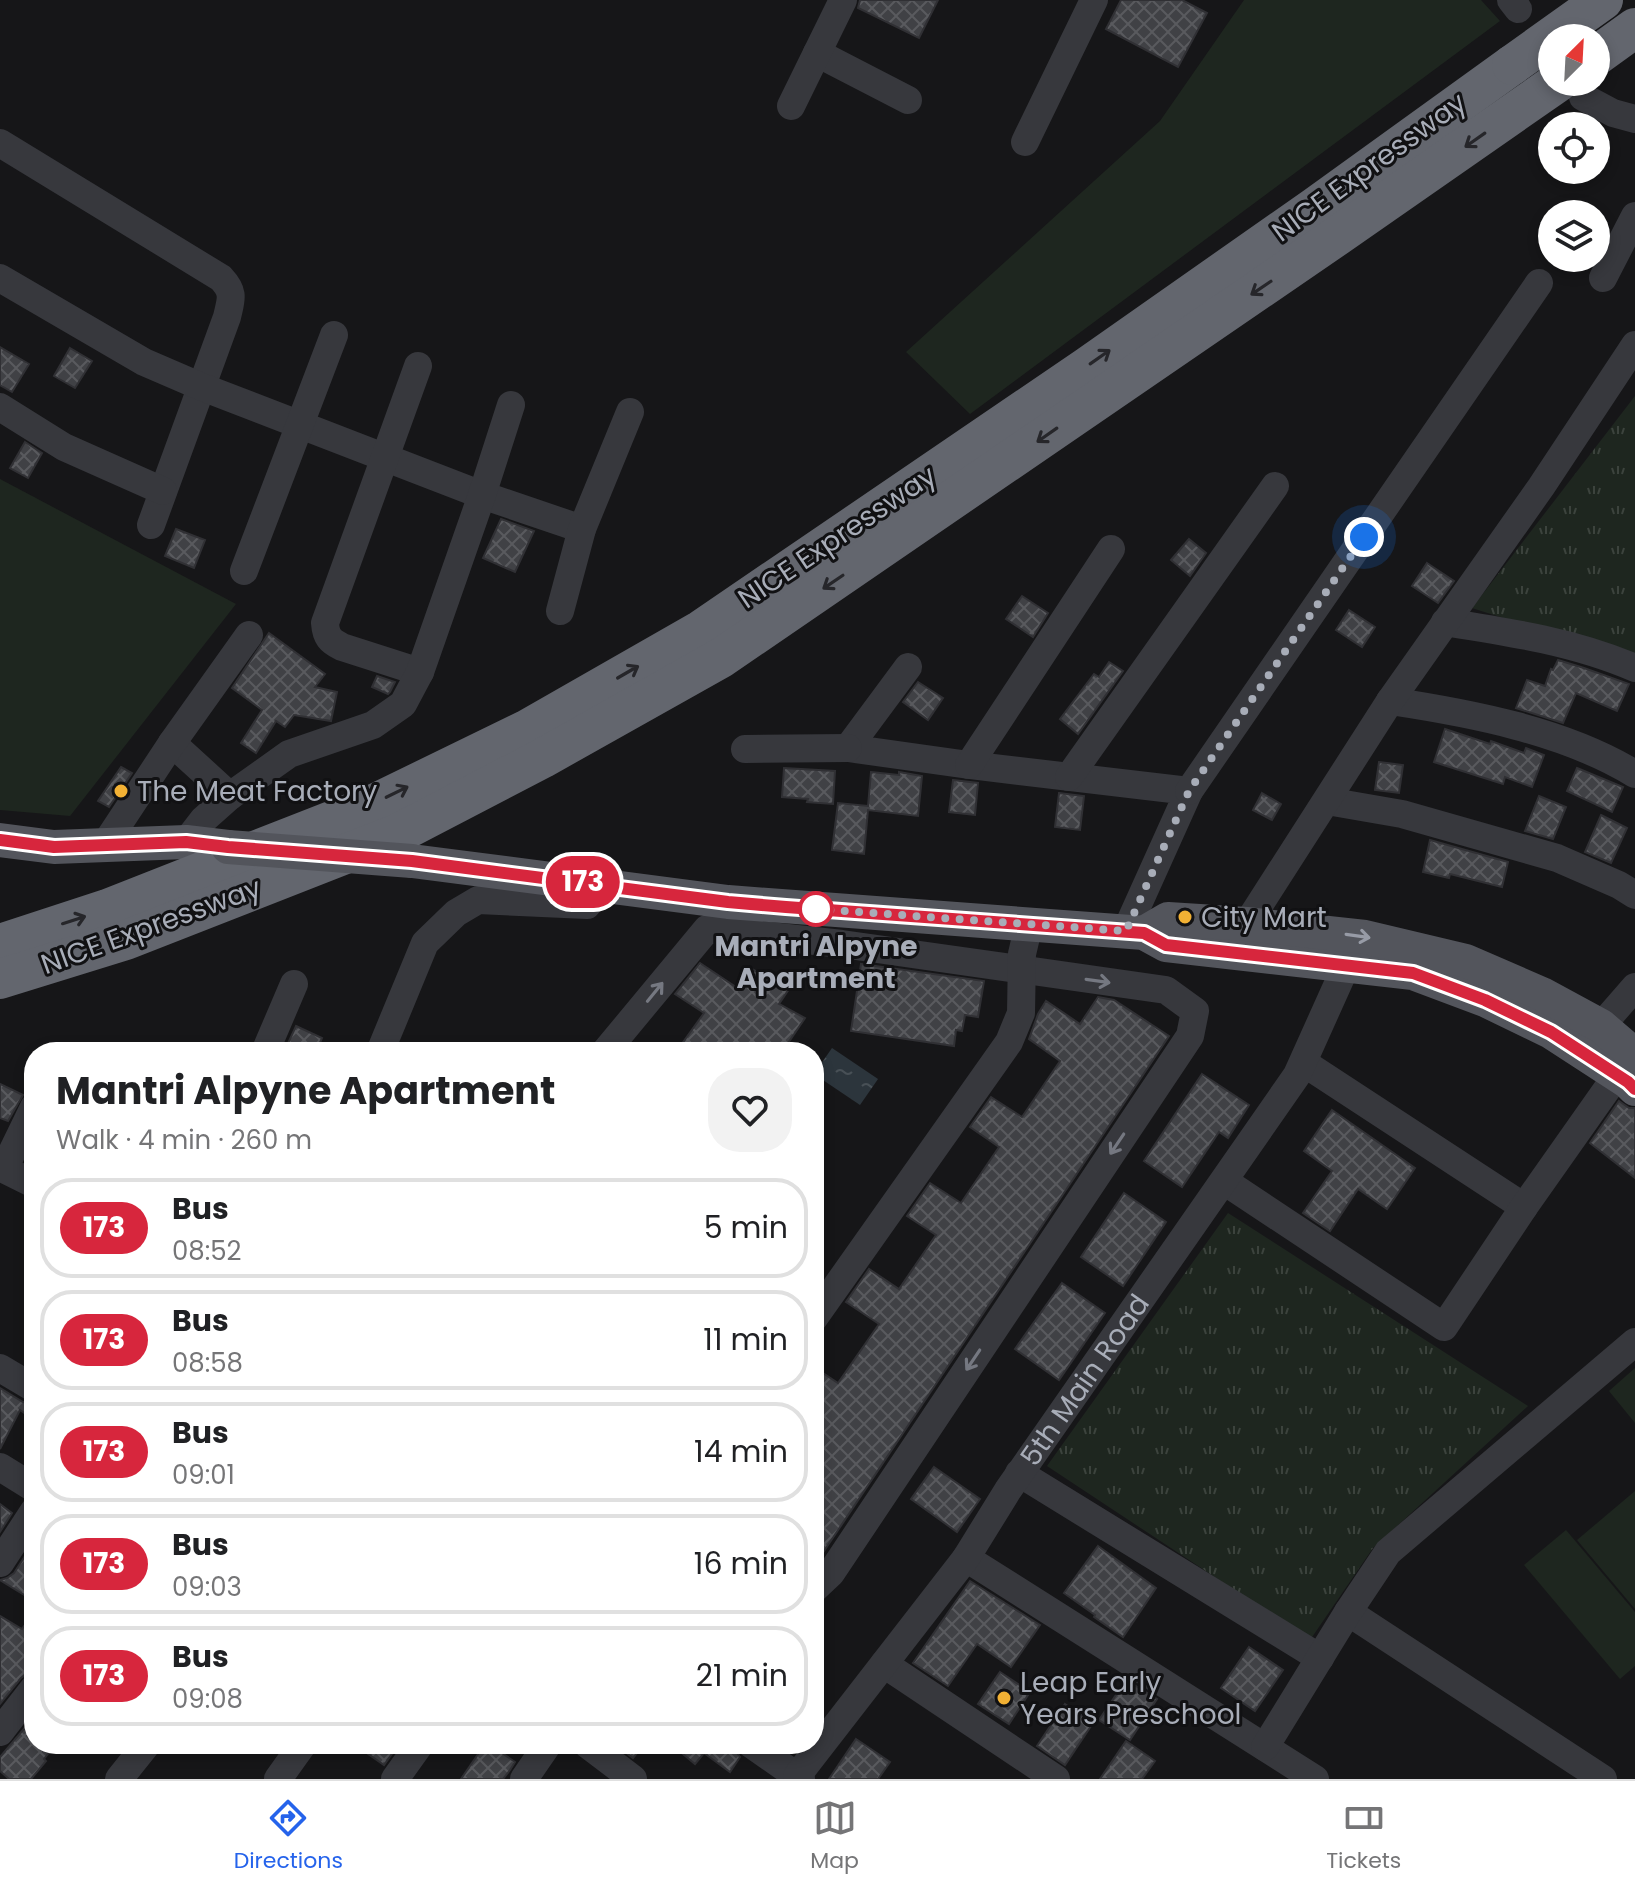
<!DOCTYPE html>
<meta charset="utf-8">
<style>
body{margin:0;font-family:Poppins,sans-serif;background:#f2f2f2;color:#202124;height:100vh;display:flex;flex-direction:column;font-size:30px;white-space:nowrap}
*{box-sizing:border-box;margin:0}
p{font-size:26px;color:#757577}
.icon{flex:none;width:44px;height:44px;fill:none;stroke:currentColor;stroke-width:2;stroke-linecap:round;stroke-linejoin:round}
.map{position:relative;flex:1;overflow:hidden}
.drawer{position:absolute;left:24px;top:1042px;width:800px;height:712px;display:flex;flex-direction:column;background:#fff;border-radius:32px;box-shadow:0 4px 12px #0003}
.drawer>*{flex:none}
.badge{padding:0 16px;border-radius:26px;font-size:28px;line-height:52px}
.needle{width:52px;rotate:24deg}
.tools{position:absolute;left:1538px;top:24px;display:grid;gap:16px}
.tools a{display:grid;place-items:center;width:72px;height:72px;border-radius:50%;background:#fff;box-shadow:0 4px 12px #0003;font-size:40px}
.you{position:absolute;width:40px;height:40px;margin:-20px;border:6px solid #fff;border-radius:50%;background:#1a73e8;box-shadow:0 0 0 12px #1a73e833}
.map>.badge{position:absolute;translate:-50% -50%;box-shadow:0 0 0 4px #fff}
.round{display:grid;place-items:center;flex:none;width:84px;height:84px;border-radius:32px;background:#f2f2f2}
.head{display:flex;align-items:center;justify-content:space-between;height:136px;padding:0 32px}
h1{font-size:38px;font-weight:700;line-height:60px}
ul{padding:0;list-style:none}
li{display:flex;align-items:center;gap:24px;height:100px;margin:0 16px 12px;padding:0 16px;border:4px solid #e0e0e0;border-radius:32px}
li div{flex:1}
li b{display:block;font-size:30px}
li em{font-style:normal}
li .badge{min-width:88px;font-weight:700;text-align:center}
.tabs{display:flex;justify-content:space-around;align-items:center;height:112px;border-top:2px solid #e0e0e0;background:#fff;font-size:22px;color:#757577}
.tabs a{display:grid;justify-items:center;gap:4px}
.tabs .selected{color:#2563eb}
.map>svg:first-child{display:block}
.green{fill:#1e261f}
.park{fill:url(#park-tufts)}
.water{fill:url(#water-ripples)}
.building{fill:url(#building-cross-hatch);stroke:#303034;stroke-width:2}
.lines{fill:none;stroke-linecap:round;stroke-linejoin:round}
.minor{stroke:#37383d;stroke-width:28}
.major{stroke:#53555c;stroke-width:34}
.highway{stroke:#63666e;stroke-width:40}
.major-bridge{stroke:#53555c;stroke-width:34}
.highway-bridge{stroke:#63666e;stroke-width:40}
.oneway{stroke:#26262a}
.oneway2{stroke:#979ba6}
.oneway3{stroke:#757881}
.line-casing{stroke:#fff;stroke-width:18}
.line{stroke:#d7263d;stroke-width:12}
.walk{stroke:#a8adb8;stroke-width:8;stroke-dasharray:0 14.4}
.poi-dot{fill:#f2b134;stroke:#111113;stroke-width:3}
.stop-dot{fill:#fff;stroke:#d7263d;stroke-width:4}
.labels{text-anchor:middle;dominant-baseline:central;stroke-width:6;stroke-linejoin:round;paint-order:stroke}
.street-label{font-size:28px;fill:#a8adb8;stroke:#111113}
.poi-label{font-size:28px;fill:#a8adb8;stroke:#111113;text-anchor:start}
.stop-label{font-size:28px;font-weight:bold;fill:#a8adb8;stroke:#111113}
</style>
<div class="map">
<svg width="1635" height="1779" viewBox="0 0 1635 1779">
<defs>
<pattern id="park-tufts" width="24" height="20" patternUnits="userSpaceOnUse" patternTransform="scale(2)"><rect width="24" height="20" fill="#1e261f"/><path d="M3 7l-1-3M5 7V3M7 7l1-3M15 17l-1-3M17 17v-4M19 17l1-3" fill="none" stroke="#3c433d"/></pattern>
<pattern id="water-ripples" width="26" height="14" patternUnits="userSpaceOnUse" patternTransform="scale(2)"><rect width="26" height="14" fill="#2c353c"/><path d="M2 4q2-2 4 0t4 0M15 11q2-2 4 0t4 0" fill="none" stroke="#485056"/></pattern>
<pattern id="building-cross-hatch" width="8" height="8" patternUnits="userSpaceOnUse" patternTransform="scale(2)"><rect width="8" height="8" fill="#404145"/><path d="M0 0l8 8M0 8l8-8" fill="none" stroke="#595a5e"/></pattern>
</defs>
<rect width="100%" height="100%" fill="#161618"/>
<g class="green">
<polygon points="1244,0 1481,0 1500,21 970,414 906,352 1160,121"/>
<polygon points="0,479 236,604 70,816 0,810"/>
<polygon points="1635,1368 1635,1423 1609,1391"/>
<polygon points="1635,1491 1635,1609 1577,1540"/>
<polygon points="1566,1530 1635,1612 1635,1666 1620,1679 1524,1565"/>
</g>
<g class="park">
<polygon points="1635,396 1635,660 1472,608"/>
<polygon points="1228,1213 1528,1406 1373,1548 1310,1640 1047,1466"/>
</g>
<polygon class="water" points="832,1048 878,1079 860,1105 814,1074"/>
<g class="building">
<polygon points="860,0 938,0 919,38 858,8"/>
<polygon points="1121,0 1182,0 1207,13 1178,67 1106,29"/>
<polygon points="0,347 29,364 12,392 0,385"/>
<polygon points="70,348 92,361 75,388 54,376"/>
<polygon points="25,442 42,453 28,478 10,468"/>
<polygon points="501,519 534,531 515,572 483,558"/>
<polygon points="176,529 205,540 194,568 165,556"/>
<polygon points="1189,539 1206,553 1190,576 1171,560"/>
<polygon points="1427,563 1454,581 1438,603 1412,586"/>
<polygon points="1022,596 1048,613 1033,637 1006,619"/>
<polygon points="1349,610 1375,627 1362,647 1336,630"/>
<polygon points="269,633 325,674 315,687 337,692 331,721 294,715 285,727 276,721 256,753 241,743 262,710 232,688"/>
<polygon points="1558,660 1584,668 1629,684 1617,711 1576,693 1563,723 1516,708 1527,680 1545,686 1551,669 1553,670"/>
<polygon points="1109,662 1123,671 1078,734 1060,719 1094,674 1099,677"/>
<polygon points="377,676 395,682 390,692 388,694 372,687"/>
<polygon points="918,682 943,698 928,720 903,702"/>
<polygon points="1445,729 1490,744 1491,741 1524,753 1526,748 1544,755 1532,787 1505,777 1503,784 1434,762"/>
<polygon points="1379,762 1403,765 1399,793 1375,790"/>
<polygon points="121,767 132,773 109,807 98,801"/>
<polygon points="784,768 835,771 833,804 807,802 808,799 782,797"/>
<polygon points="1577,768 1623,787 1612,812 1567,791"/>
<polygon points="871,772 899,775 899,772 922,776 918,816 868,810 864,854 832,850 838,803 868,806"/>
<polygon points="953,780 978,783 975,815 949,812"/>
<polygon points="1059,793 1084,796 1080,830 1055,827"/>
<polygon points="1262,793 1281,804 1272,820 1253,810"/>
<polygon points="1539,796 1566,807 1553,839 1525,831"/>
<polygon points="1601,815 1627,828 1611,863 1585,852"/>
<polygon points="1430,840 1508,862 1502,887 1450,874 1449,878 1423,872"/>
<polygon points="700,963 739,989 752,969 789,989 779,1004 805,1018 782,1052 676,1052 704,1013 675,994"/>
<polygon points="861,964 984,981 978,1017 965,1015 962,1031 956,1030 954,1046 851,1031"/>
<polygon points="1098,997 1114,1000 1169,1036 814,1566 814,1367 838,1383 879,1324 846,1302 869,1269 899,1289 936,1235 907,1216 930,1183 961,1203 999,1147 970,1127 991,1097 1022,1117 1060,1061 1029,1039 1038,1014 1046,1001 1080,1024"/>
<polygon points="296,1026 322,1038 316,1052 284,1052"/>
<polygon points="1202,1074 1249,1105 1228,1138 1219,1132 1182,1187 1144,1161"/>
<polygon points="0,1084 23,1095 8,1121 0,1118"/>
<polygon points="1619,1101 1629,1108 1635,1108 1635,1178 1590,1143"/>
<polygon points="1332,1110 1415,1168 1387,1209 1358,1189 1330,1231 1303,1213 1332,1171 1304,1151"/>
<polygon points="1124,1193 1166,1222 1123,1286 1081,1257"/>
<polygon points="1062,1283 1105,1313 1059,1380 1015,1349"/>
<polygon points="0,1388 23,1402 34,1404 34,1420 20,1410 0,1449"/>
<polygon points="934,1467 980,1499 957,1532 911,1499"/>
<polygon points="0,1504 12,1513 0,1532"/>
<polygon points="1098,1546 1156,1588 1123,1637 1094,1617 1095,1615 1064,1593"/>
<polygon points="25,1556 34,1561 34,1601 0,1580 7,1578 14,1573"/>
<polygon points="970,1581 1040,1625 1011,1667 977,1644 948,1686 913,1663"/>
<polygon points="34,1612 34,1666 30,1672 21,1678 0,1704 0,1616 22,1629"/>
<polygon points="1249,1647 1283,1670 1255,1711 1221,1688"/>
<polygon points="1000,1672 1030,1692 1009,1724 978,1704"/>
<polygon points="1126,1680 1157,1699 1130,1740 1099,1720"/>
<polygon points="1065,1704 1093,1723 1065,1765 1037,1746"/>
<polygon points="34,1717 34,1744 56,1744 44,1759 46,1761 31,1779 9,1779 0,1771 0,1757"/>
<polygon points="856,1739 890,1762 878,1779 829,1779"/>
<polygon points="1126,1741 1155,1761 1142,1779 1100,1779"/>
<polygon points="354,1744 399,1744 384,1765"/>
<polygon points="485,1744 489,1744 515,1762 510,1770 503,1779 461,1779"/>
<polygon points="615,1744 644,1744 633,1758"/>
<polygon points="671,1744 734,1744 735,1750 740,1757 730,1772 704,1753 695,1764"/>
</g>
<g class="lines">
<g class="minor">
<polyline points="1511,0 1518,9"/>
<polyline points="817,53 908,100"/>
<polyline points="1583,97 1613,113 1635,119"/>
<polyline points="791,106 843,0"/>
<polyline points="1025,142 1094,0"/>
<path d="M 0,143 L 221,278 C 235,293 231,299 227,317 L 151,525"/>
<polyline points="0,278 144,362 202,387 482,495 582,529"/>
<polyline points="1603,278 1635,216"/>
<path d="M 418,366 L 325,623 C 326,637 330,641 342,647 L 420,672"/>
<polyline points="0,407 64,447 163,491"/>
<polyline points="244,571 334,335"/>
<polyline points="560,611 582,529 630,412"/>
<path d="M 1445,622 C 1509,632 1575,642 1635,668"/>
<polyline points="908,667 848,748 969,765 1189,791 1126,931"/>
<path d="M 1390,701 C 1470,713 1565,731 1635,774"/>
<polyline points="172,743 230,796"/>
<polyline points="745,749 848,748"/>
<polyline points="969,765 1111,549"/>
<polyline points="1069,777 1275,486"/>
<polyline points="1189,791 1539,283"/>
<polyline points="1327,801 1402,814 1557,858 1619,885 1635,895"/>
<polyline points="186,842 203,820 230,796 289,754 373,725 403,704 420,672 482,495 511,405"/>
<polyline points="104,846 172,743 249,635"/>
<polyline points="1247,924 1390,701 1541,487 1635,345"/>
<polyline points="1590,1042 1601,1026 1635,987"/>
<polyline points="265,1052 294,984"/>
<polyline points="380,1052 425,943 456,913 478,900 587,905 602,885"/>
<polyline points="605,1052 707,929 842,944 1166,990 1195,1011 1190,1036 831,1573 814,1589"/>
<polyline points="1304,1063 1524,1207"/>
<polyline points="34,1107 4,1169 34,1184"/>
<polyline points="1224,1181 1444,1327 1524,1207 1617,1075"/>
<polyline points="814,1318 1009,1042 1021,1013 1022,954 1029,924"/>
<polyline points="0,1368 32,1387"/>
<polyline points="0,1467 34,1488"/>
<polyline points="1019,1473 1320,1658"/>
<polyline points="966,1558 1315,1779"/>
<polyline points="0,1563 34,1511"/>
<polyline points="1348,1612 1603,1779"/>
<polyline points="884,1664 1056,1779"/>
<polyline points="0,1732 34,1688"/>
<polyline points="587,1744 633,1779"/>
<polyline points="751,1744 801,1779"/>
<polyline points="1265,1747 1348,1612 1388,1552 1635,1342"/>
<path id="s1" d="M 797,1776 L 966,1558 L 1008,1490 L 1297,1075 L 1346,966"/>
<polyline points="119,1779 147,1744"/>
<polyline points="278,1779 303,1744"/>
<polyline points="395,1779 420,1744"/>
<polyline points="524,1779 548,1744"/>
</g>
<g class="major">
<polyline points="0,840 54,847 186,842 228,847"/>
<polyline points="412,861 728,902 1144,933 1166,945 1413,973 1485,1000 1551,1032 1628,1082 1635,1089"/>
<polyline points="1144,933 1168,919 1247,924 1365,937 1466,961 1542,994 1601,1026 1635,1055"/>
</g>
<g class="highway">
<polyline points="1596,56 1635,28"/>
<polyline points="0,944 107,909 372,805 526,730 701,630 1087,367 1315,207 1512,65"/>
<polyline points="0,979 126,940 399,833 543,758 721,658 1337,236 1558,82"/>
</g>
<polyline class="major-bridge" points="228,847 412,861"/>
<polyline class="highway-bridge" points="1512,65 1603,0"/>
</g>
<defs><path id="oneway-shaft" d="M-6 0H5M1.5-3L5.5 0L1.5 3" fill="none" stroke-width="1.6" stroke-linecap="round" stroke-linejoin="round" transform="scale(2)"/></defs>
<g class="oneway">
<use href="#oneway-shaft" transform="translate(1475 140) rotate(145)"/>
<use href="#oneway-shaft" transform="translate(1261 288) rotate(146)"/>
<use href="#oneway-shaft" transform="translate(1100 357) rotate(-35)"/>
<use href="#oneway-shaft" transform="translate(1047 435) rotate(145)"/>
<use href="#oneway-shaft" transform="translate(833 582) rotate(146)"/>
<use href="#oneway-shaft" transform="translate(628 672) rotate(-30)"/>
<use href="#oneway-shaft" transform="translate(397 792) rotate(-26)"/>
<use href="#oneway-shaft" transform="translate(74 920) rotate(-18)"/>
</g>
<use class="oneway2" href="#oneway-shaft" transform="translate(1358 936) rotate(8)"/>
<g class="oneway3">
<use href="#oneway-shaft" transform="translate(1098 981) rotate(8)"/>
<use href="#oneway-shaft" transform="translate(655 992) rotate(-51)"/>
<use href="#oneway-shaft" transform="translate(1117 1144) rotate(124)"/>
<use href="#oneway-shaft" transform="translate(973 1360) rotate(124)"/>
</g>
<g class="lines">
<g class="line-casing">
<polyline id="line" points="0,840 54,847 186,842 228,847 412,861 728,902 786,907 1144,933 1166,945 1413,973 1485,1000 1551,1032 1628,1082 1635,1089"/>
</g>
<use href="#line" class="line"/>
<polyline class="walk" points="816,909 1126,931 1189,791 1364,537"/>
</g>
<g class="poi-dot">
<circle cx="121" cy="791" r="8"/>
<circle cx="1185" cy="917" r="8"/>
<circle cx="1004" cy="1698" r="8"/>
</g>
<circle class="stop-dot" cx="816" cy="909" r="16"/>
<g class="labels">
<g class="street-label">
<text transform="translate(1369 167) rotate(-36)">NICE Expressway</text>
<text transform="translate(837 537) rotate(-34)">NICE Expressway</text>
<text transform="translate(151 926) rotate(-20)">NICE Expressway</text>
<text stroke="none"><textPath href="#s1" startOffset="490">5th Main Road</textPath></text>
</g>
<g class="poi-label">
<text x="137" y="791">The Meat Factory</text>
<text x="1201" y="917">City Mart</text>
<text x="1020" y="1682">Leap Early<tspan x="1020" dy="32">Years Preschool</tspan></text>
</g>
<g class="stop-label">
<text x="816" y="946">Mantri Alpyne<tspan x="816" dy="32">Apartment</tspan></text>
</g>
</g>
</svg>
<div class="tools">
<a><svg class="needle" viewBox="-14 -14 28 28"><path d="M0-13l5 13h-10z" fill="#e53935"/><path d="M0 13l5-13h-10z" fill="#757577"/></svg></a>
<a><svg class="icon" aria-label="locate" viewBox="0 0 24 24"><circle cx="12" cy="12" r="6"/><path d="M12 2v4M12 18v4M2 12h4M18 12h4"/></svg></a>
<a><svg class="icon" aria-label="layers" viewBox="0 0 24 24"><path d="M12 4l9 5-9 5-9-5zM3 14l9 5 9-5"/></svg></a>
</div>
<div class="you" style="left:1364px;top:537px"></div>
<b class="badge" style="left:583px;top:882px;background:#d7263d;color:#fff">173</b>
<section class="drawer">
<div class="head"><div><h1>Mantri Alpyne Apartment</h1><p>Walk · 4 min · 260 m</p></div><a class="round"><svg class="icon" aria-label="heart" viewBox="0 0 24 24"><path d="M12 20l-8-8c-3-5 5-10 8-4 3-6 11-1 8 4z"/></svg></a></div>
<ul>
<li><span class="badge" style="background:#d7263d;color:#fff">173</span><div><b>Bus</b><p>08:52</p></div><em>5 min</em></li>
<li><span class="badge" style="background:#d7263d;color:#fff">173</span><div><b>Bus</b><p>08:58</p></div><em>11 min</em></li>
<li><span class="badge" style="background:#d7263d;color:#fff">173</span><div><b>Bus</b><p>09:01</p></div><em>14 min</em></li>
<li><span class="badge" style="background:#d7263d;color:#fff">173</span><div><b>Bus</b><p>09:03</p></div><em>16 min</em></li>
<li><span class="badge" style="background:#d7263d;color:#fff">173</span><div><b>Bus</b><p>09:08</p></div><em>21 min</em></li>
</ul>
</section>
</div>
<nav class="tabs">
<a class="selected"><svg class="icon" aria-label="directions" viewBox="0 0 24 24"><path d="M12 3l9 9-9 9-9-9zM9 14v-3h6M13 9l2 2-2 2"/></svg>Directions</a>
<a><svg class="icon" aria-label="map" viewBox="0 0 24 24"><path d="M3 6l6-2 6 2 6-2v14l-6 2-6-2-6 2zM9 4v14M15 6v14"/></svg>Map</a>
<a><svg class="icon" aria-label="tickets" viewBox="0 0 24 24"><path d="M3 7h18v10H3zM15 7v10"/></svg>Tickets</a>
</nav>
